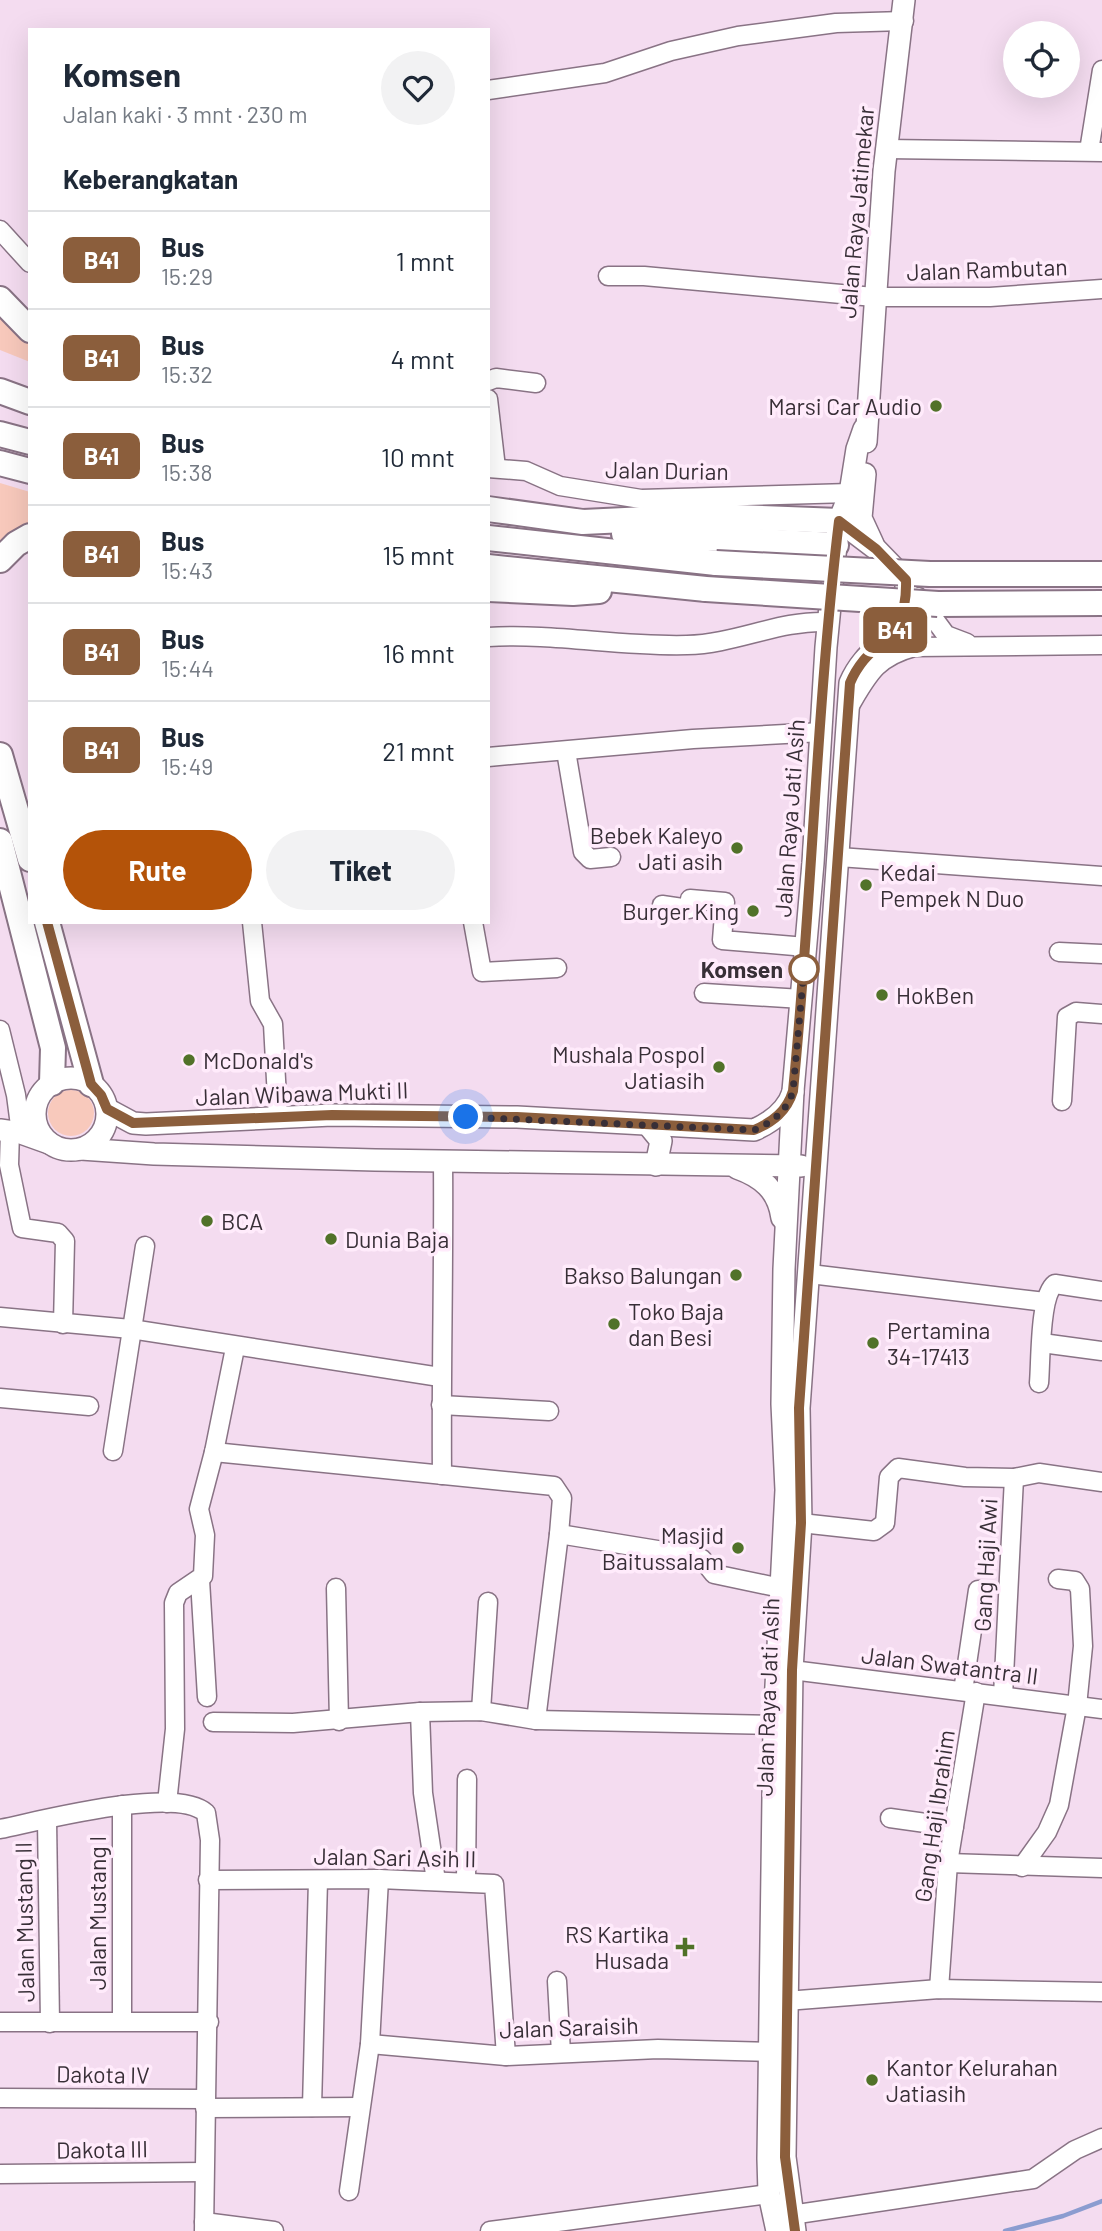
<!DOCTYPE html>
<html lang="id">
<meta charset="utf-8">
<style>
body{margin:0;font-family:Barlow,sans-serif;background:#f2f2f3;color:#1f2937;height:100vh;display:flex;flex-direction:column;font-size:26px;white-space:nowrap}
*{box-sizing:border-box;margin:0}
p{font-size:23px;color:#747a83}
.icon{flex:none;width:38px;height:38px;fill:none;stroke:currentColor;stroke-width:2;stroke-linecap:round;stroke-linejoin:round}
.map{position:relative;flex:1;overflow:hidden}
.details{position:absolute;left:28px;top:28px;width:462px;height:896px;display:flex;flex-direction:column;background:#fff;border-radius:0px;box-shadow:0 7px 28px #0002}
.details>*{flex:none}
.badge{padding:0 14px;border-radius:10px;font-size:24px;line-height:46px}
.controls{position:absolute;left:1003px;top:21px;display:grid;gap:14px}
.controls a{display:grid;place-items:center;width:77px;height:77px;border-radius:50%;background:#fff;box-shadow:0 7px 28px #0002;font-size:35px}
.you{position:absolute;width:35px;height:35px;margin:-18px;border:5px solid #fff;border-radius:50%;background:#1a73e8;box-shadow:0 0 0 10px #1a73e833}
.map>.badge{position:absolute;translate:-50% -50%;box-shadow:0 0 0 4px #fff}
h2{padding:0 35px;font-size:26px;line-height:63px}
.round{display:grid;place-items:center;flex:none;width:74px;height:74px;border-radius:37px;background:#f2f2f3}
.summary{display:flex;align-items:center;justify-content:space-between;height:119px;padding:0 35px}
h1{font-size:33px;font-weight:700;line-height:52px}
.cta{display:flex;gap:14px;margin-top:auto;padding:14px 35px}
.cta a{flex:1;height:80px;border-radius:42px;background:#b45309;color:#fff;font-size:28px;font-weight:700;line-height:80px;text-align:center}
.cta a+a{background:#f2f2f3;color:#1f2937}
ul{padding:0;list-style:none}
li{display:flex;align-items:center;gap:21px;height:98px;padding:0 35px;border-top:2px solid #e0e1e3}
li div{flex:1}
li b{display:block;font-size:26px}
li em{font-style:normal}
li .badge{min-width:77px;font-weight:700;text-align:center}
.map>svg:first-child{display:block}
.green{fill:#f8c9bc}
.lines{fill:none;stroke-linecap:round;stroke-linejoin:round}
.stream{stroke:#8b9cd0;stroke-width:4.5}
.minor-casing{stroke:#897385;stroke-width:21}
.major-casing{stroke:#897385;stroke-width:24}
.highway-casing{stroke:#897385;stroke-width:28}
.minor{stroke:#fff;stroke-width:18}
.major{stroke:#fff;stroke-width:21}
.highway{stroke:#fff;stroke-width:24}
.highway-bridge-casing{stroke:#897385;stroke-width:28;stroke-linecap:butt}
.highway-bridge{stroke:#fff;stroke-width:24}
.line-casing{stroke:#fff;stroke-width:16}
.line{stroke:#8b5e3c;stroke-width:10}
.walk{stroke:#382f37;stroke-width:7;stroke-dasharray:0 12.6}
.poi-dot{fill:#517229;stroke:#ffebfb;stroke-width:2.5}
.stop-dot{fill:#fff;stroke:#8b5e3c;stroke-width:3.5}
.labels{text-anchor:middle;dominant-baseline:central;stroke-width:7;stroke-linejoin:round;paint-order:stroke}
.street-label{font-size:23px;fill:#382f37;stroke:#ffebfb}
.poi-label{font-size:23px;fill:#382f37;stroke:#ffebfb;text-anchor:start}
.stop-label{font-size:23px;font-weight:bold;fill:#382f37;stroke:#ffebfb;text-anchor:end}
</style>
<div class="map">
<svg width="1102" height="2231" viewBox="0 0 1102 2231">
<rect width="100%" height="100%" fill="#f4dcf0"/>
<g class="green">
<polygon points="0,311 30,341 30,362 0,350"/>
<polygon points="0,483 30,492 30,528 0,549"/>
<circle cx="71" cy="1113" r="23"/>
</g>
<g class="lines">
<polyline class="stream" points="1005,2231 1063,2216 1102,2201"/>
<g class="minor-casing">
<g id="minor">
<polyline points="488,90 605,73 671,51 738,36 836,23 904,21"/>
<polyline points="886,149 1102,152"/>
<polyline points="1089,151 1102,70"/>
<polyline points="0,230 30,263"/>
<polyline points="608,276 644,276 874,297 990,297 1102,289"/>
<polyline points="488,381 496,378 536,383"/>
<polyline points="488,399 496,468"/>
<polyline points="488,468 526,471 560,486 641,499 850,493"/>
<polyline points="918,597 946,635 967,643"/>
<path d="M 488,637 C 555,633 620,647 687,645 C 736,644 779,620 828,622"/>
<path d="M 849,707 C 868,675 876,657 914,647 L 1102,645"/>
<polyline points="566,751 583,852 590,859 611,857"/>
<polyline points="488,757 693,739 822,732"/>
<polyline points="839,857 1102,876"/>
<polyline points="662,905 689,909 690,899 725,902 722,940 806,947"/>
<polyline points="252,922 260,1001 273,1024 278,1117"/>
<polyline points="473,922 482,972 557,968"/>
<polyline points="1059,952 1102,954"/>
<polyline points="704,993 802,999"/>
<polyline points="0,1030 16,1095 21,1133"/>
<polyline points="1062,1101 1067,1017 1076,1012 1102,1014"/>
<polyline points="10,1131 9,1165 22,1228 58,1233 65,1241 63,1324"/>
<polyline points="810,1274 1045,1302"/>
<polyline points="0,1317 131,1329 440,1377"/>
<polyline points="1042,1343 1102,1351"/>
<path d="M 1039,1383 C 1041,1362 1039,1296 1055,1284 L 1102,1291"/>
<polyline points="0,1398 89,1406"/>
<polyline points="441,1405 549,1411"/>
<polyline points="113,1451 145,1246"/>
<polyline points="214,1452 554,1486 562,1498 559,1534 536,1720"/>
<path d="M 442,1475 C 441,1370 444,1265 443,1160"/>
<polyline points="801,1523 874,1531 885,1523 889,1477 898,1468 965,1477 1014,1478 1039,1473 1102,1482"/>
<polyline points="559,1534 694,1556 702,1559 714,1574 781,1588"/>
<polyline points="200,1580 207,1697"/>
<polyline points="336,1588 339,1721"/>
<polyline points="792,1670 1102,1709"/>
<polyline points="963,1691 978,1590"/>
<polyline points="1003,1696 1014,1478"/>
<polyline points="481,1711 488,1602"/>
<polyline points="420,1712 423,1793 436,1881"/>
<polyline points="213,1722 293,1723 420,1712 481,1711 536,1720 774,1725"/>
<polyline points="167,1803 175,1729 174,1603 178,1593 203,1576 205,1535 199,1509 214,1452 235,1348"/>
<polyline points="122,1805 122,2021"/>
<polyline points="890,1818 954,1827"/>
<polyline points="47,1820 50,2023"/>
<path d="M 0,1829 C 40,1821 175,1785 206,1813 L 210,1840 L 204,2231"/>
<polyline points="948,1863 1102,1868"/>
<polyline points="1022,1867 1047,1832 1059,1805 1077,1706 1083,1646 1080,1589 1075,1581 1058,1579"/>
<polyline points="208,1880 379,1879 494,1884 506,2056"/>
<polyline points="466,1881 467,1779"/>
<polyline points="557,1981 561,2053"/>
<polyline points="939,1989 948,1863 976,1692"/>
<polyline points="786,2001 939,1989 1102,1992"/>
<polyline points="0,2022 209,2022"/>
<polyline points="370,2044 506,2056 658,2049 770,2052"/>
<polyline points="0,2098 205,2099"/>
<polyline points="312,2107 318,1880"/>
<polyline points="205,2108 360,2107"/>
<polyline points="0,2174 204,2172"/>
<polyline points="349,2191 370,2044 379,1879"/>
<polyline points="791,2215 1033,2179 1075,2150 1102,2138"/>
<polyline points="204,2222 274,2231"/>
<polyline points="490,2231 769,2194"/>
</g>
</g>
<g class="major-casing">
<g id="major">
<polyline points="866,442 884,171 904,0"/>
<polyline points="865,474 861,518 873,544"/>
<circle cx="71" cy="1114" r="36"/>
<path d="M 107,1109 L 133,1123 L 146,1124 L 332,1115 L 517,1117 L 754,1130 C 772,1122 787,1111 793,1092"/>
<polyline points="648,1125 661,1141 656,1165"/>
<polyline points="0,1130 21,1133 49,1143"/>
<polyline points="81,1149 154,1154 375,1160 801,1166"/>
<path d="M 737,1168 C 762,1177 778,1190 782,1218"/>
<polyline points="777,2231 769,2194 768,2159 774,1725 786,1490 782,1404 784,1269 793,1091 813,863 826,647 836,545 839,521 850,493 857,449 864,429"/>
<path d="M 795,2231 L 785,2157 L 792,1670 L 801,1523 L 799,1408 L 850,683 C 870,637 908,643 906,580 L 876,549 L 839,521"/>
</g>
</g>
<g class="highway-casing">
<g id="highway">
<polyline points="0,299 30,330"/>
<polyline points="0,391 30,402"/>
<polyline points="0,434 30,442"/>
<polyline points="0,463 30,471"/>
<polyline points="488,509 583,522 709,516 839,521"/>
<polyline points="624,534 836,545"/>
<polyline points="488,538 716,563"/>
<polyline points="0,560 16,544 30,536"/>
<polyline points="488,567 706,589"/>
<polyline points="930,574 1102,574"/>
<polyline points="488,589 573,593 599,591"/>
<polyline points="938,604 1102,603"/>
<polyline points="0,755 30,859"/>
<polyline points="0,841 53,1048 52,1083"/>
<polyline points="47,922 91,1084"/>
</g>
</g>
<use href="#minor" class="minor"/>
<use href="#major" class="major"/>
<use href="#highway" class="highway"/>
<g class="highway-bridge-casing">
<g id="highway-bridge">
<polyline points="716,563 930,574"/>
<polyline points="706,589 938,604"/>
</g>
</g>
<use href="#highway-bridge" class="highway-bridge"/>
</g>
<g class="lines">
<g class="line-casing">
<path id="line" d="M 47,922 L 91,1084 L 101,1095 L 107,1109 L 133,1123 L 332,1115 L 517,1117 L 754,1130 C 773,1122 787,1111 793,1091 C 812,901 816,710 839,521 L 876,549 L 906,580 C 908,643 870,636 850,683 L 799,1408 L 801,1523 L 792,1670 L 785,2157 L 795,2231"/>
</g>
<use href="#line" class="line"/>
<path class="walk" d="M 466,1117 L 754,1130 C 773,1122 787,1111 793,1091 L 804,969"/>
</g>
<g class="poi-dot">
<circle cx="936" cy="406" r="7"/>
<circle cx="737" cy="848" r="7"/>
<circle cx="866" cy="885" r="7"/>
<circle cx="753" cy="911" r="7"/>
<circle cx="882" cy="995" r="7"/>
<circle cx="189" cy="1060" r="7"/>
<circle cx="719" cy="1067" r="7"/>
<circle cx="207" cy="1221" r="7"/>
<circle cx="331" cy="1239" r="7"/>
<circle cx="736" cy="1275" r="7"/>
<circle cx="614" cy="1324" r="7"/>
<circle cx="873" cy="1343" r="7"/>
<circle cx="738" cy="1548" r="7"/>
<path d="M681.5 1936.5h7v7h7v7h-7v7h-7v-7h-7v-7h7z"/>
<circle cx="872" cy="2080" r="7"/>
</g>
<circle class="stop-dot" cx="804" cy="969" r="14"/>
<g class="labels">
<g class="street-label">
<text transform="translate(856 212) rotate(-85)">Jalan Raya Jatimekar</text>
<text transform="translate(987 269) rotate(-2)">Jalan Rambutan</text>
<text transform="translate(667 470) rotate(1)">Jalan Durian</text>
<text transform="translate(789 818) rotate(-86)">Jalan Raya Jati Asih</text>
<text transform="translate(302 1093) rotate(-2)">Jalan Wibawa Mukti II</text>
<text transform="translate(985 1565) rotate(-87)">Gang Haji Awi</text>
<text transform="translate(950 1665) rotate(7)">Jalan Swatantra II</text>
<text transform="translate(767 1697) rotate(-88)">Jalan Raya Jati Asih</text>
<text transform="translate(934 1816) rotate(-82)">Gang Haji Ibrahim</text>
<text transform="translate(395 1857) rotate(1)">Jalan Sari Asih II</text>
<text transform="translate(97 1913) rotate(-90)">Jalan Mustang I</text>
<text transform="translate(24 1922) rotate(-91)">Jalan Mustang II</text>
<text transform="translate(569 2027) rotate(-2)">Jalan Saraisih</text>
<text transform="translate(103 2074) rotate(1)">Dakota IV</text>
<text transform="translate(102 2149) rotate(-1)">Dakota III</text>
</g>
<g class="poi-label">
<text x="922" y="406" text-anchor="end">Marsi Car Audio</text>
<text x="723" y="835" text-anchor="end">Bebek Kaleyo<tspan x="723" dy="26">Jati asih</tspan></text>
<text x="880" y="872">Kedai<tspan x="880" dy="26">Pempek N Duo</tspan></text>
<text x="739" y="911" text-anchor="end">Burger King</text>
<text x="896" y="995">HokBen</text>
<text x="705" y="1054" text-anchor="end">Mushala Pospol<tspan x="705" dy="26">Jatiasih</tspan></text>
<text x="203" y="1060">McDonald's</text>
<text x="221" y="1221">BCA</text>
<text x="345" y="1239">Dunia Baja</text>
<text x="722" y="1275" text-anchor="end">Bakso Balungan</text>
<text x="628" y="1311">Toko Baja<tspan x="628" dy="26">dan Besi</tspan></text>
<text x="887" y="1330">Pertamina<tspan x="887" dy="26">34-17413</tspan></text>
<text x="724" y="1535" text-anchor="end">Masjid<tspan x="724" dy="26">Baitussalam</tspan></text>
<text x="669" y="1934" text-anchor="end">RS Kartika<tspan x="669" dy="26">Husada</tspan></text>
<text x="886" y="2067">Kantor Kelurahan<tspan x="886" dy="26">Jatiasih</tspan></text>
</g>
<g class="stop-label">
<text x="783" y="969">Komsen</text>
</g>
</g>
</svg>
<div class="controls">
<a><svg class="icon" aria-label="locate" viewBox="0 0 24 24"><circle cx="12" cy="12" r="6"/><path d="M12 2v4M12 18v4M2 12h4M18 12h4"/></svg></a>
</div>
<div class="you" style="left:466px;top:1117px"></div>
<b class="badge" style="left:895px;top:630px;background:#8b5e3c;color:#fff">B41</b>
<section class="details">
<div class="summary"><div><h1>Komsen</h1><p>Jalan kaki · 3 mnt · 230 m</p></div><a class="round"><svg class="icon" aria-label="heart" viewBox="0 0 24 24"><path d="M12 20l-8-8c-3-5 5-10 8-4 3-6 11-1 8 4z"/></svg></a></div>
<h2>Keberangkatan</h2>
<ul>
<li><span class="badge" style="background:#8b5e3c;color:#fff">B41</span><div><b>Bus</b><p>15:29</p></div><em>1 mnt</em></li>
<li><span class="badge" style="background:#8b5e3c;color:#fff">B41</span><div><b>Bus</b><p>15:32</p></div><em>4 mnt</em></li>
<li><span class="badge" style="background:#8b5e3c;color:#fff">B41</span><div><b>Bus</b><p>15:38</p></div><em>10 mnt</em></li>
<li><span class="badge" style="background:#8b5e3c;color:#fff">B41</span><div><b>Bus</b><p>15:43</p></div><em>15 mnt</em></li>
<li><span class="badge" style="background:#8b5e3c;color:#fff">B41</span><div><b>Bus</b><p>15:44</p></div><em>16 mnt</em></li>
<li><span class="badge" style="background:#8b5e3c;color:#fff">B41</span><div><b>Bus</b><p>15:49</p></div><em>21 mnt</em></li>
</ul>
<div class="cta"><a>Rute</a><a>Tiket</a></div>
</section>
</div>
